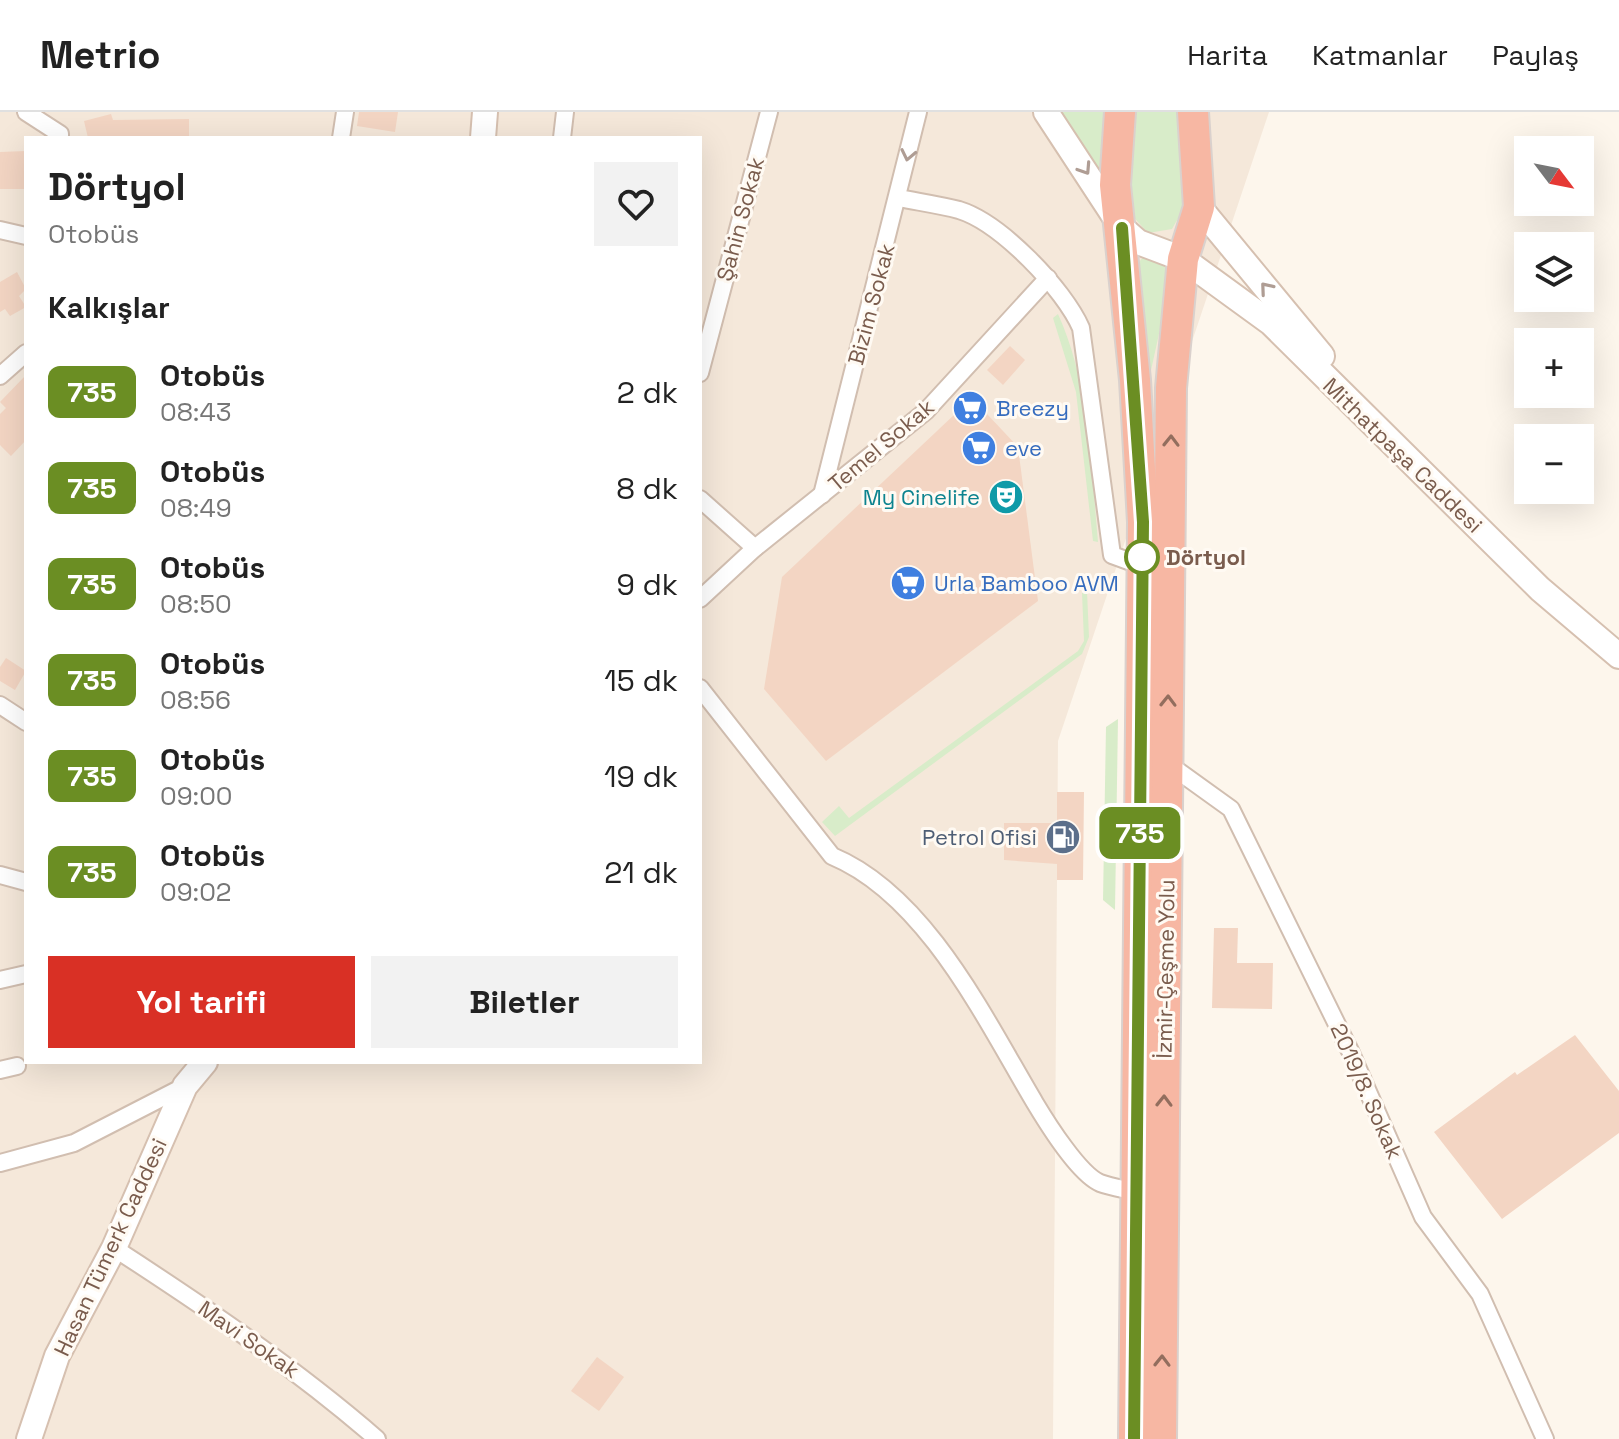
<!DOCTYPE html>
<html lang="tr">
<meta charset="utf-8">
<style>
body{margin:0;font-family:"Space Grotesk",sans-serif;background:#f2f2f2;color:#222;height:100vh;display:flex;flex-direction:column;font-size:30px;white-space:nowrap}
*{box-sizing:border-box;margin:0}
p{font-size:26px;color:#767676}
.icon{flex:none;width:44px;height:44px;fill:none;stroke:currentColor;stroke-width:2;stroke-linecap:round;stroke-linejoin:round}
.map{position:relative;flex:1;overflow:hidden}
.sheet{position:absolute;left:24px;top:24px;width:678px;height:928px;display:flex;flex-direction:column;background:#fff;border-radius:0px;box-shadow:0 8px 32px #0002}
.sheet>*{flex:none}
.badge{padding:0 16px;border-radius:12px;font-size:28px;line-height:52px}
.needle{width:52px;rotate:122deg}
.controls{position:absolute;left:1514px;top:24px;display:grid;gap:16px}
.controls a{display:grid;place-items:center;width:80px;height:80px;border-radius:0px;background:#fff;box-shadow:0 8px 32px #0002;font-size:40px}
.map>.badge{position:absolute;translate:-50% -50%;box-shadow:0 0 0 4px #fff}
h2{padding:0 24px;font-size:30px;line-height:72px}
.round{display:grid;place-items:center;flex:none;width:84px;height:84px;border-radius:0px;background:#f2f2f2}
.summary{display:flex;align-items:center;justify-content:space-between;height:136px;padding:0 24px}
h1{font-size:38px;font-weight:700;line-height:60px}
.primary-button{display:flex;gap:16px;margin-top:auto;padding:16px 24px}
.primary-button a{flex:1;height:92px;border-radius:0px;background:#d93025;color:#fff;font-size:32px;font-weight:700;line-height:92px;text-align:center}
.primary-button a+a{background:#f2f2f2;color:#222}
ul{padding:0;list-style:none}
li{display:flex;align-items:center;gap:24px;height:96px;padding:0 24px}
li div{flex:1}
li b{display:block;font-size:30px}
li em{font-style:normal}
li .badge{min-width:88px;font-weight:700;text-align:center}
header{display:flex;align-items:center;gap:48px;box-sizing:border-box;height:112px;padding:0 40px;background:#fff;border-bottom:2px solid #e0e0e0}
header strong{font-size:38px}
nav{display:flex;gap:44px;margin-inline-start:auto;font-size:28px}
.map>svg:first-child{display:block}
.residential{fill:#f5e8da;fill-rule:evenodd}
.green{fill:#d8ecc9}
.building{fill:#f3d5c3}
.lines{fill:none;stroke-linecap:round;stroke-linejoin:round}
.street-casing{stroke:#d1beb0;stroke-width:20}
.secondary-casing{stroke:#d6c0b0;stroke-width:28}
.highway-casing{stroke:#dad1cd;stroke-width:34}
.street{stroke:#fff;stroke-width:16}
.secondary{stroke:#fff;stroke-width:24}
.highway{stroke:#f7b7a3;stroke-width:30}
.oneway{stroke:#af9d94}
.oneway2{stroke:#936e5e}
.line-casing{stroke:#fff;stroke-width:18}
.line{stroke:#6b8e23;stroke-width:12}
.stop-dot{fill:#fff;stroke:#6b8e23;stroke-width:4}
.labels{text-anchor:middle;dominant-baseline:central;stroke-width:6;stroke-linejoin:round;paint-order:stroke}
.street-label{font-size:22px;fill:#7a5c4d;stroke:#fffaf3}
.shop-label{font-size:22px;fill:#366cbe;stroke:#fffaf3;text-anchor:start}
.culture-label{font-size:22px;fill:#0d838f;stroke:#fffaf3;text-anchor:end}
.stop-label{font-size:22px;font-weight:bold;fill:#7a5c4d;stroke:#fffaf3;text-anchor:start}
.service-label{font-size:22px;fill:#4e5e75;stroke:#fffaf3;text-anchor:end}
</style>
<header>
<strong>Metrio</strong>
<nav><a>Harita</a><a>Katmanlar</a><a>Paylaş</a></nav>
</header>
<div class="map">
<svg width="1619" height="1327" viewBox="0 0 1619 1327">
<rect width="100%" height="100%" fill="#fdf6ec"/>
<path class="residential" d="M 0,0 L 1269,0 L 1058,629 L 1053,1327 L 0,1327 ZM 26,26 L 700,26 L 700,950 L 26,950 Z"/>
<g class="green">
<polygon points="1059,0 1105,0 1099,60"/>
<polygon points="1131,0 1181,0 1189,87 1172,117 1148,121 1129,100"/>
<polygon points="1144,144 1169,157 1171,167 1148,272 1139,150"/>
<path d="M 1058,202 C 1090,273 1091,353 1098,430 L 1093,429 L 1076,280 L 1053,206 Z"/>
<polygon points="1087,479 1089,525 1082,542 835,724 822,710 839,694 849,706 1078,539 1084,529 1082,481"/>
<polygon points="1118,607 1115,798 1103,788 1106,615"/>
</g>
<g class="building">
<polygon points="359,0 398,0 395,20 357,14"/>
<polygon points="111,2 113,8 189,7 189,26 88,26 84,9"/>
<polygon points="26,39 26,77 0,77 0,40"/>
<polygon points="17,160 26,177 19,184 26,195 10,204 5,197 0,200 0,170"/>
<polygon points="1010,234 1025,248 1003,273 987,258"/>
<polygon points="26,263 26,328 11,344 0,333 0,302 6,296 0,290"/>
<polygon points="972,286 1018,335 1038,489 826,649 764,577 782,465"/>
<polygon points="6,546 26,559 15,578 0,569 0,555"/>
<polygon points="1057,680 1084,680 1083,768 1057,768 1057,752 1004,748 1004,711 1057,711"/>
<polygon points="1214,816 1238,816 1237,851 1273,851 1272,897 1212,896"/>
<polygon points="1575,923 1619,979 1619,1021 1502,1107 1434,1020 1515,960 1517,963"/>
<polygon points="597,1245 624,1265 599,1299 571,1279"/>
</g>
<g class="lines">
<g class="street-casing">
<g id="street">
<polyline points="26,0 60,22 60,26"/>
<polyline points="341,26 345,0"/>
<polyline points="562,26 565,0"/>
<path d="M 899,86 C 919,90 940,93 959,98 C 1001,111 1064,177 1081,216 L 1112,443 L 1142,454"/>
<polyline points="0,118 26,124"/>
<polyline points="700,261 769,0"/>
<polyline points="0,264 26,241"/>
<polyline points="822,383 918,0"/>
<polyline points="700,387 755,436"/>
<polyline points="700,487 755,436 926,299 1048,166"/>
<path d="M 700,576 L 832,744 C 926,783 985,907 1035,991 C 1047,1011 1079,1062 1100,1071 C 1111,1075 1124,1077 1136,1080"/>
<polyline points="0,593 26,610"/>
<polyline points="1167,651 1231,697 1351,941 1423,1105 1480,1182 1545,1327"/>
<polyline points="0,763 26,770"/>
<polyline points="0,868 26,862"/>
<polyline points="0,958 17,954"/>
<polyline points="0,1051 74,1031 185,974"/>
<path d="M 114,1136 C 205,1195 295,1256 377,1327"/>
</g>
</g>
<g class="secondary-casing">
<g id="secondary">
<polyline points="1046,0 1122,116 1138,130 1183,147 1271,211 1540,477 1619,544"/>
<polyline points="483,26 485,0"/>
<polyline points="1199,95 1322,244"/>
<polyline points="29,1327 57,1244 114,1136 185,974 205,950"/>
</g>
</g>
<g class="highway-casing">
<g id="highway">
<polyline points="1120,0 1115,73 1135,268 1143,410 1134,1327"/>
<polyline points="1161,1327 1171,276 1183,147 1199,95 1193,0"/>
</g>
</g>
<use href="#street" class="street"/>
<use href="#secondary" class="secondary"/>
<use href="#highway" class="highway"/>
</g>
<defs><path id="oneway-chevron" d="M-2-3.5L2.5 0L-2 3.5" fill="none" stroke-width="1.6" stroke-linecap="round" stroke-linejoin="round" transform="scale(2)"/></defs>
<g class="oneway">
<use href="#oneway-chevron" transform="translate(908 43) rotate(102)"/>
<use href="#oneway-chevron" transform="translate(1085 57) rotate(57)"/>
<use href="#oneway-chevron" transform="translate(1266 176) rotate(-130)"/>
</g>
<g class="oneway2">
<use href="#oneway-chevron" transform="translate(1171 329) rotate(-89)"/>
<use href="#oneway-chevron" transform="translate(1168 589) rotate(-89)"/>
<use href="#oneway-chevron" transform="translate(1164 989) rotate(-89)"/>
<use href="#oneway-chevron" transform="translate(1162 1249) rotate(-89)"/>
</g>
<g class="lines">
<g class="line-casing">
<polyline id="line" points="1122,116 1143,410 1134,1327"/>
</g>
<use href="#line" class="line"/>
</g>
<defs>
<g id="supermarket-disc" transform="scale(1.8)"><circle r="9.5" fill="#3f7fe0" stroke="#fffaf3"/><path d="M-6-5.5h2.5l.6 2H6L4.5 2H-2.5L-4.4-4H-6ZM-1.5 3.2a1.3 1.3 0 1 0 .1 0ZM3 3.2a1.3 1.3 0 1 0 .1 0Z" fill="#fff"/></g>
<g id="theatre-disc" transform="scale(1.8)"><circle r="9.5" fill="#0f9aa8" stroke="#fffaf3"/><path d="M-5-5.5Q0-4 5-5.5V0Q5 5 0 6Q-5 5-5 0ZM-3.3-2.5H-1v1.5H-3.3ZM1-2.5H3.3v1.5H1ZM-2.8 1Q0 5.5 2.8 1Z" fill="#fff"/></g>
<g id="fuel-disc" transform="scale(1.8)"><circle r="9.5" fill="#5c6f8a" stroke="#fffaf3"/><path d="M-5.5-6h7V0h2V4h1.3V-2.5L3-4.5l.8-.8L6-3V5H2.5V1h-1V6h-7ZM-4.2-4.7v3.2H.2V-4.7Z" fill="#fff"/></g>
</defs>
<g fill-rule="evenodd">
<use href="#supermarket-disc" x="970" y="296"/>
<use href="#supermarket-disc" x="979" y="336"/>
<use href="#theatre-disc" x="1006" y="385"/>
<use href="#supermarket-disc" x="908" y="471"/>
<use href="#fuel-disc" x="1063" y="725"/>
</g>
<circle class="stop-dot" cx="1142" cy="445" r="16"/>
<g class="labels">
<g class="street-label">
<text transform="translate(740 107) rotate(-75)">Şahin Sokak</text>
<text transform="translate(871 192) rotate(-75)">Bizim Sokak</text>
<text transform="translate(881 333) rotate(-40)">Temel Sokak</text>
<text transform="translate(1403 343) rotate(44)">Mithatpaşa Caddesi</text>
<text transform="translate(1165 857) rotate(-89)">İzmir-Çeşme Yolu</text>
<text transform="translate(1367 979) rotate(66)">2019/8. Sokak</text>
<text transform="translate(110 1135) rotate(-65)">Hasan Tümerk Caddesi</text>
<text transform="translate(249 1227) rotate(35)">Mavi Sokak</text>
</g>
<g class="shop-label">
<text x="996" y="296">Breezy</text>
<text x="1005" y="336">eve</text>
<text x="934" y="471">Urla Bamboo AVM</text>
</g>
<g class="culture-label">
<text x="980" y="385">My Cinelife</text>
</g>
<g class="stop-label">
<text x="1166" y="445">Dörtyol</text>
</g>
<g class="service-label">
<text x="1037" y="725">Petrol Ofisi</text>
</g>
</g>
</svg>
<div class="controls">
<a><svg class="needle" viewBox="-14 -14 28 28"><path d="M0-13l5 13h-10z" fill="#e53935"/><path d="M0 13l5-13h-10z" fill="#767676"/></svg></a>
<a><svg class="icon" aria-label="layers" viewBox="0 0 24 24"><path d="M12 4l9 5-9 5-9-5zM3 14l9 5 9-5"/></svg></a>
<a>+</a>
<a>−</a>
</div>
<b class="badge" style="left:1140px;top:721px;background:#6b8e23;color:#fff">735</b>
<section class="sheet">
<div class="summary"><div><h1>Dörtyol</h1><p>Otobüs</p></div><a class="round"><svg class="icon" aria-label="heart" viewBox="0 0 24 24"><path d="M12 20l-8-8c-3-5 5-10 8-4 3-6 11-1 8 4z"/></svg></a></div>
<h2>Kalkışlar</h2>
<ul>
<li><span class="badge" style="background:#6b8e23;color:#fff">735</span><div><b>Otobüs</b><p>08:43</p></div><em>2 dk</em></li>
<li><span class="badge" style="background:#6b8e23;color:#fff">735</span><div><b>Otobüs</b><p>08:49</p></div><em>8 dk</em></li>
<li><span class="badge" style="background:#6b8e23;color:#fff">735</span><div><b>Otobüs</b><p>08:50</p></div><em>9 dk</em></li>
<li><span class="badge" style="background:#6b8e23;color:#fff">735</span><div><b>Otobüs</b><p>08:56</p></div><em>15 dk</em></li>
<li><span class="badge" style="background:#6b8e23;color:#fff">735</span><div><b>Otobüs</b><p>09:00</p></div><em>19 dk</em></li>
<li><span class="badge" style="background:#6b8e23;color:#fff">735</span><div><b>Otobüs</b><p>09:02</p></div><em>21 dk</em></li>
</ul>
<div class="primary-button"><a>Yol tarifi</a><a>Biletler</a></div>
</section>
</div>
